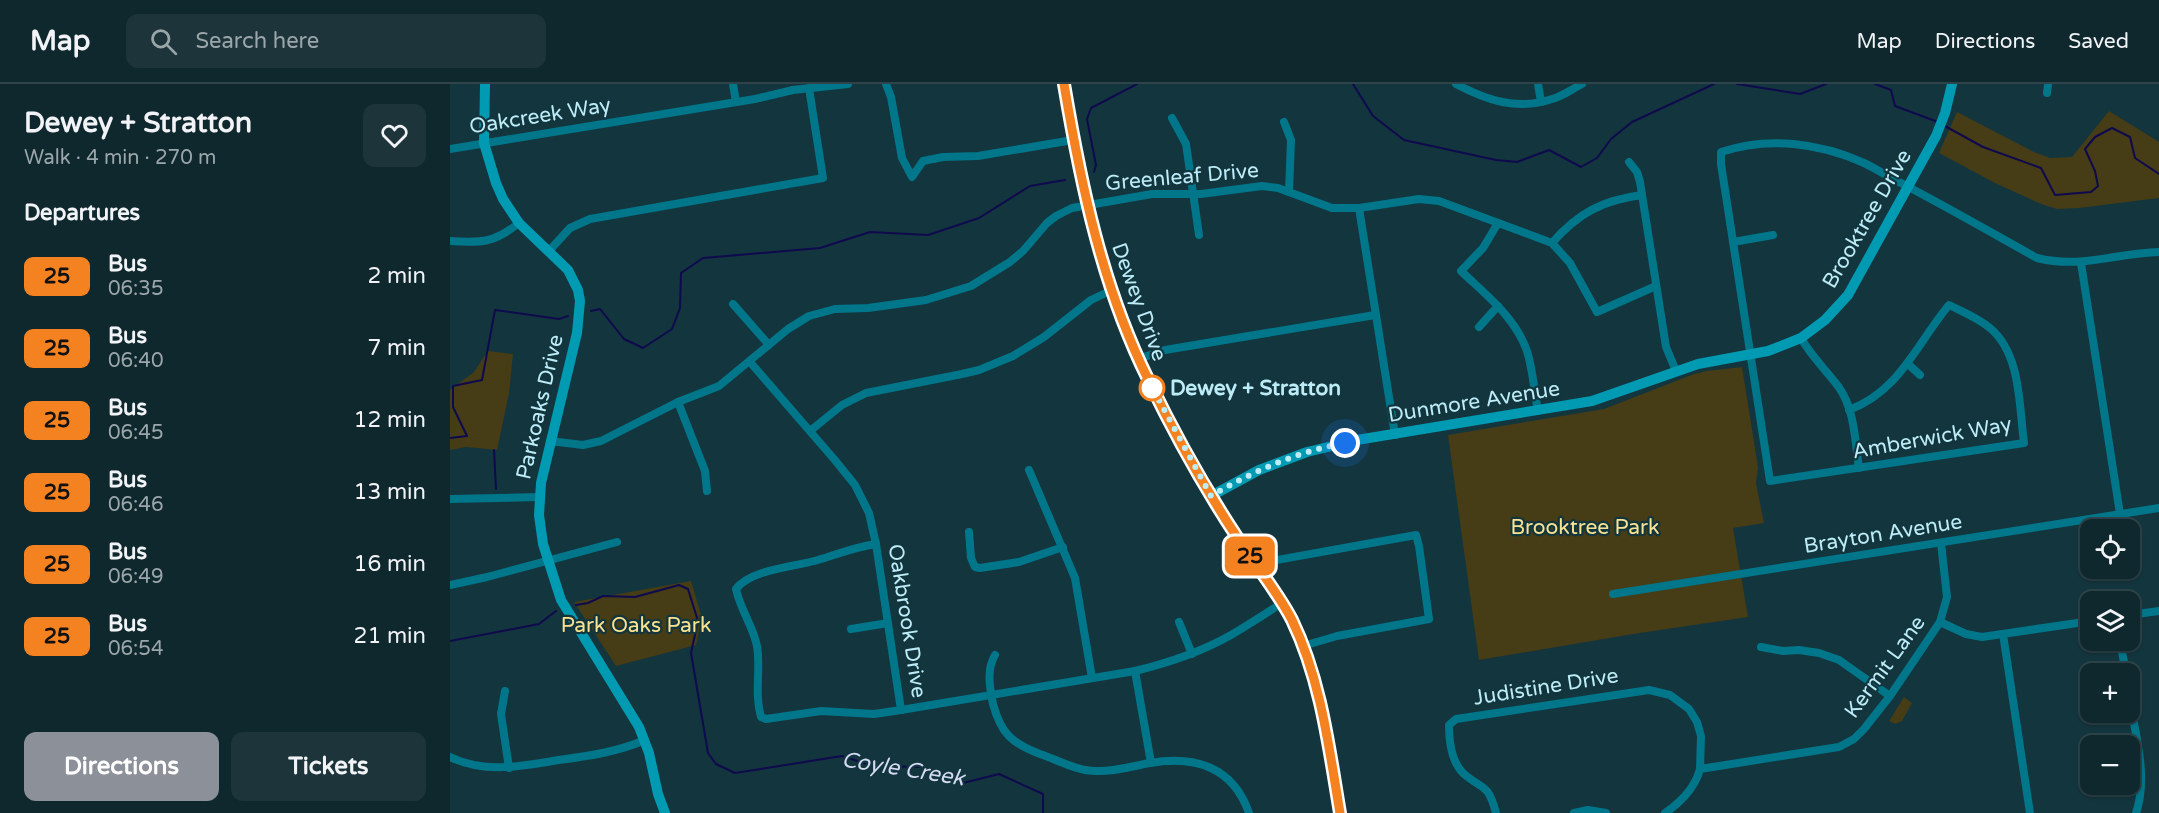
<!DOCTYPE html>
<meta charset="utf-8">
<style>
body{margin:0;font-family:"Varela Round",sans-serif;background:#1c343a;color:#f1f3f6;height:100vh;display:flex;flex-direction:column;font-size:22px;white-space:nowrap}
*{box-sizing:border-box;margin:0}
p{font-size:20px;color:#9ba6aa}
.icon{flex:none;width:33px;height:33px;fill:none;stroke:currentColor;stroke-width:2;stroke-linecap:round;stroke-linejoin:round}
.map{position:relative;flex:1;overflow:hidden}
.panel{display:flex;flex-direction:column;background:#0e282e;width:450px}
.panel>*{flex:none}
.badge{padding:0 12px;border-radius:9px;font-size:21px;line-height:39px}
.controls{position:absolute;left:1630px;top:435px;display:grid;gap:12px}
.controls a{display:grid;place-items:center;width:60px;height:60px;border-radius:12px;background:#0e282e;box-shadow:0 2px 4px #0004,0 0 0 2px #2e444a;font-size:30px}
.you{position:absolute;width:30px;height:30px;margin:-15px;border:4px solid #fff;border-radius:50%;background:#1a73e8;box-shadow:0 0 0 9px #1a73e833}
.map>.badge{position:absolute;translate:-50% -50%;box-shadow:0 0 0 3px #fff}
h2{padding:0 24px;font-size:22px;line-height:54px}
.round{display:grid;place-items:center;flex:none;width:63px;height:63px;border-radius:12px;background:#1c343a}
.overview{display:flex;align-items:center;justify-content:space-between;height:102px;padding:0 24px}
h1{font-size:28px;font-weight:700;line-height:45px}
.action{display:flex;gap:12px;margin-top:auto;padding:12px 24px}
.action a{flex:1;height:69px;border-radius:12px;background:#8c9099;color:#fff;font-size:24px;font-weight:700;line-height:69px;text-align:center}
.action a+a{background:#1c343a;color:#f1f3f6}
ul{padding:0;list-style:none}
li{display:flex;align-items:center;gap:18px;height:72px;padding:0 24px}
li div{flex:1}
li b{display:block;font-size:22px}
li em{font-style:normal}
li .badge{min-width:66px;font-weight:700;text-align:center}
header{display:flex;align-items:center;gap:36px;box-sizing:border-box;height:84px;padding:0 30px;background:#0e282e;border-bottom:2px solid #2e444a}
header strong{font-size:28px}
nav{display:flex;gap:33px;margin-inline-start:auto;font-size:21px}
.search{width:420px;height:54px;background:#1c343a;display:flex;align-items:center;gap:15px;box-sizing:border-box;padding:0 21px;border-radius:12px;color:#9ba6aa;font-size:22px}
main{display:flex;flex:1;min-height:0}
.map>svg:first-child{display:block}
.green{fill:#463c16}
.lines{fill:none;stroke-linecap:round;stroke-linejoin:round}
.stream{stroke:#0f0a4d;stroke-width:2}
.street{stroke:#00768a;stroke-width:8}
.secondary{stroke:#009ab2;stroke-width:10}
.line-casing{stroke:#fff;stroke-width:14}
.line{stroke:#f58220;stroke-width:9}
.walk{stroke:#bcecf8;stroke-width:6;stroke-dasharray:0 10.8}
.stop-dot{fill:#fff;stroke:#f58220;stroke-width:3}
.labels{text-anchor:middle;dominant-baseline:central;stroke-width:4.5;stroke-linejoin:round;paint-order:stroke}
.street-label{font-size:21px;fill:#bcecf8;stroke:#13353d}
.stop-label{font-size:21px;font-weight:bold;fill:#bcecf8;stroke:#13353d;text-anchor:start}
.park-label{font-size:21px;fill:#f9e290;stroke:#13353d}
.water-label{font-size:22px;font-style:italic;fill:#d4daf3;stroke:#13353d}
</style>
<header>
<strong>Map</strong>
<div class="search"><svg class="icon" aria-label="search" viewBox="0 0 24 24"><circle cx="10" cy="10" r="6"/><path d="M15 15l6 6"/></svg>Search here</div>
<nav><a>Map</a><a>Directions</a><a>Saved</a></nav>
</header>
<main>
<section class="panel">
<div class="overview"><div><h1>Dewey + Stratton</h1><p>Walk · 4 min · 270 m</p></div><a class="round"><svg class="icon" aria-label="heart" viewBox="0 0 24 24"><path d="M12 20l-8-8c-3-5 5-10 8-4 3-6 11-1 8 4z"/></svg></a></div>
<h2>Departures</h2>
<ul>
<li><span class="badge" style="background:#f58220;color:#111">25</span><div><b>Bus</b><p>06:35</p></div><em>2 min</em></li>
<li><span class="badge" style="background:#f58220;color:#111">25</span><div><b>Bus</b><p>06:40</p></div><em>7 min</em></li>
<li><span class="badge" style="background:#f58220;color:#111">25</span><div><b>Bus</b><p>06:45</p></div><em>12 min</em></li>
<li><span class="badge" style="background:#f58220;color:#111">25</span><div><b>Bus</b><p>06:46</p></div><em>13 min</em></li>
<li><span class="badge" style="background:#f58220;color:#111">25</span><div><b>Bus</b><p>06:49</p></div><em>16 min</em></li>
<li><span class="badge" style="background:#f58220;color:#111">25</span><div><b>Bus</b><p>06:54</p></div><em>21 min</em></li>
</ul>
<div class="action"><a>Directions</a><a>Tickets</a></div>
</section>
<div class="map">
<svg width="1709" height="729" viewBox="0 0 1709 729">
<rect width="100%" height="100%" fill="#13353d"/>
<g class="green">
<polygon points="1659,27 1709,58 1709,114 1629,124 1607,125 1591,120 1545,99 1489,69 1507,28 1584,68 1600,74 1622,73"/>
<polygon points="38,267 63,270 59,309 47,366 16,363 0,366 0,306 24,288"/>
<polygon points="1292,283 1308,383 1306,399 1314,439 1283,444 1298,533 1183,550 1029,576 998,351 1154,325 1244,290 1257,287"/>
<polygon points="241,497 252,534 246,561 166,582 124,518"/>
<polygon points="1454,613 1462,619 1452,637 1445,640 1439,637"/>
</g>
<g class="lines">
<g class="stream">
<polyline points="903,0 923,32 954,56 1046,76 1067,78 1099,66 1131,83 1147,74 1161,55 1182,38 1264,0"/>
<polyline points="1287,0 1350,10 1376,0"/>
<polyline points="1425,0 1441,6 1445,22 1488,38"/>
<polyline points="1493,41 1533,63 1591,84 1605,111 1641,108 1648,102 1645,87 1635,65 1645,53 1662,44 1680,53 1685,74 1709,90"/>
<polyline points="644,88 646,81 637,35 641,24 687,0"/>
<polyline points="141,227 150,225 174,255 193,264 222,245 230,224 231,189 253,174 370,164 420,148 478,151 529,134 580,102 615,96"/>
<polyline points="0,354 17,352 3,323 3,302 32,296 45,226 109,235 118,232"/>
<polyline points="44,366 46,405"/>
<polyline points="126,521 138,519 153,512 185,513 229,501 238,505 248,537 241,569 258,669 266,680 285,689 392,672 423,682 473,683 513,699 549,690 593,710 593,729"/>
<polyline points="0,557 89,540 106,527"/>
</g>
<g class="street">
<polyline points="283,0 286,18"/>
<polyline points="436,0 441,13 452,74 462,93 473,77 493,73 528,72 623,56"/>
<path d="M 1006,0 C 1036,16 1067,27 1102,15 C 1113,12 1122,5 1132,0"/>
<polyline points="1088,0 1091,18"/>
<polyline points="1597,9 1598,0"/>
<polyline points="722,34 736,60 749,151"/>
<polyline points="834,38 841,56 839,108"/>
<polyline points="0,65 305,15 343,6 398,0"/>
<polyline points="1179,78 1187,88 1190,98 1216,263 1226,287"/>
<polyline points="909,124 945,351"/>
<path d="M 1048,139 L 1033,164 L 1011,187 C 1036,211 1065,233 1077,267 C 1083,286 1084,307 1088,327"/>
<path d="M 0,157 C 31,159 44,159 69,139"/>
<polyline points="1283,158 1323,151"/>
<path d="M 1102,159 C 1128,129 1153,116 1192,111"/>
<polyline points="99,167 120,144 140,135 373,94 359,4"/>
<polyline points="1631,179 1670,430"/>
<polyline points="283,220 319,261"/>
<polyline points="1029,243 1048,222"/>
<path d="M 1351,254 C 1361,272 1376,286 1388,302 C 1405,325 1405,358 1409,384"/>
<polyline points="688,275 715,266 925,231"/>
<path d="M 300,278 L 384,375 L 405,401 L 419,429 L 426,460 L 451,626 L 685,587 C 718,579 751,568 781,551 C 798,541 815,530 832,519"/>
<polyline points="1458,280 1470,291"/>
<polyline points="228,318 255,387 257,407"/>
<path d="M 1399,326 C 1450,307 1467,259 1499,221 C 1513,228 1528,234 1540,244 C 1571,270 1569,321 1574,359 L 1320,397 L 1271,80 L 1271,68 C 1318,52 1370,59 1414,79 C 1427,85 1438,93 1451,99 C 1497,123 1542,149 1587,174 C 1631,185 1666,169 1709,168"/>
<polyline points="360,347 392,321 416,309 512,290 529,286 563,272 594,253 641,216 662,206"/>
<polyline points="100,357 133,361 151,357 228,318 269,302 338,245 359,232 385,225 418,224 476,216 521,202 560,178 573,167 597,139 606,132 622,124 702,110 751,110 812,102 828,104 882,124 909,124 969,115 989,117 1102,159 1120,179 1147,228 1206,202"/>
<polyline points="579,386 625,494 642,594"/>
<polyline points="0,415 90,413"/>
<polyline points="519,448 521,474 525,483 530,484 569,478 613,463"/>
<path d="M 426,460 C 405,463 388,470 368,476 C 345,483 301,485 286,505 C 290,525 303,542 307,562 C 311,586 304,609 311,633 L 316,635 L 371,627 L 424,630 L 451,626"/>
<polyline points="805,480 966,451 969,462 979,535 887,552 853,562"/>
<polyline points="0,501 37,493 167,458"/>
<polyline points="1163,510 1709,424"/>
<polyline points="1680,531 1709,527"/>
<polyline points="729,538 742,570"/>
<polyline points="1490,538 1516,550 1532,553 1641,537"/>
<polyline points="401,545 438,539"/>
<polyline points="1553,550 1580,729"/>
<polyline points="1670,556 1676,590"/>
<polyline points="1311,563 1333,567 1349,566 1369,569 1389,576 1440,612"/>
<path d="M 545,571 C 536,586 540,604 543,620 C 551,650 562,659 590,670 C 608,676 627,687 646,687 C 665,688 682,682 700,679 C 745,671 783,683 799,729"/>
<polyline points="685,587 701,679"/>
<polyline points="55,607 51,630 59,684"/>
<path d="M 1680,618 C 1686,653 1698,694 1686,729"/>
<path d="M 0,673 C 36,690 72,682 109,676 C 139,672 167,668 195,656"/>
<path d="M 1046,729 C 1038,699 1034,707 1014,690 C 1001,678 999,658 999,641 L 1006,635 L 1199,606 L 1220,611 L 1239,625 L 1247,638 L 1251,652 L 1250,685"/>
<polyline points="1124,729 1138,726 1156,729"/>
<path d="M 1215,729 C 1231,718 1245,704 1250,685 L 1376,665 L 1389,663 L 1404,655 L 1414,645 L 1440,612 L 1490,538 L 1497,513 L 1491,459"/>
</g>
<g class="secondary">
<polyline points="35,0 34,59 46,99 53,115 69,139 118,186 128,206 130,217 127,249 91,399 89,431 93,460 111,516 189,643 199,669 208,710 215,729"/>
<path d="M 614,0 C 631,101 653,202 698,295 C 724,349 754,403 787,453 C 807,485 832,514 847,549 C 872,605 879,668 890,729"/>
<polyline points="761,412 809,386 857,368 907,356 1142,317 1248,280 1318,267 1351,254 1375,236 1398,211 1486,52 1495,29 1502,0"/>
</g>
</g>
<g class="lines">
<g class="line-casing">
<path id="line" d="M 614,0 C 631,101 652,202 698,295 C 724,349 754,403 787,453 C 805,481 827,507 842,536 C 871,596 879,664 890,729"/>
</g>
<use href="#line" class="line"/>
<path class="walk" d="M 702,304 L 698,296 L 761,412 C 804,387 846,368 895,359"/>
</g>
<circle class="stop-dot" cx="702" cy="304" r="12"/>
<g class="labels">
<g class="street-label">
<text transform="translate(90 32) rotate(-9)">Oakcreek Way</text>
<text transform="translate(732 93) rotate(-5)">Greenleaf Drive</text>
<text transform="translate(1417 135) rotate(-60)">Brooktree Drive</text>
<text transform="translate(689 218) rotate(70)">Dewey Drive</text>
<text transform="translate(1024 318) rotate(-9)">Dunmore Avenue</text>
<text transform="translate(90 323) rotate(-77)">Parkoaks Drive</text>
<text transform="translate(1482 354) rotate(-10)">Amberwick Way</text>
<text transform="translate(1433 450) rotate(-9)">Brayton Avenue</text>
<text transform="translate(457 537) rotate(81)">Oakbrook Drive</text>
<text transform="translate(1435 583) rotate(-54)">Kermit Lane</text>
<text transform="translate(1096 603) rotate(-9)">Judistine Drive</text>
</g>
<g class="stop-label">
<text x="720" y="304">Dewey + Stratton</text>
</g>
<g class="park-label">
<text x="1135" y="443">Brooktree Park</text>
<text x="186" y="541">Park Oaks Park</text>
</g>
<g class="water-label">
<text transform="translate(453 685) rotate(9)">Coyle Creek</text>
</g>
</g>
</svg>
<div class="controls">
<a><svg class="icon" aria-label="locate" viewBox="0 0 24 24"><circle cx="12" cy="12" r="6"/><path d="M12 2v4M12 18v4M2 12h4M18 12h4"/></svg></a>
<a><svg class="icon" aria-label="layers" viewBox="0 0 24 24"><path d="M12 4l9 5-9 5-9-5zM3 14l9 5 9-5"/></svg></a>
<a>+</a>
<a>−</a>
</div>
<div class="you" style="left:895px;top:359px"></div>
<b class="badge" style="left:800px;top:472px;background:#f58220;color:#111">25</b>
</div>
</main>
